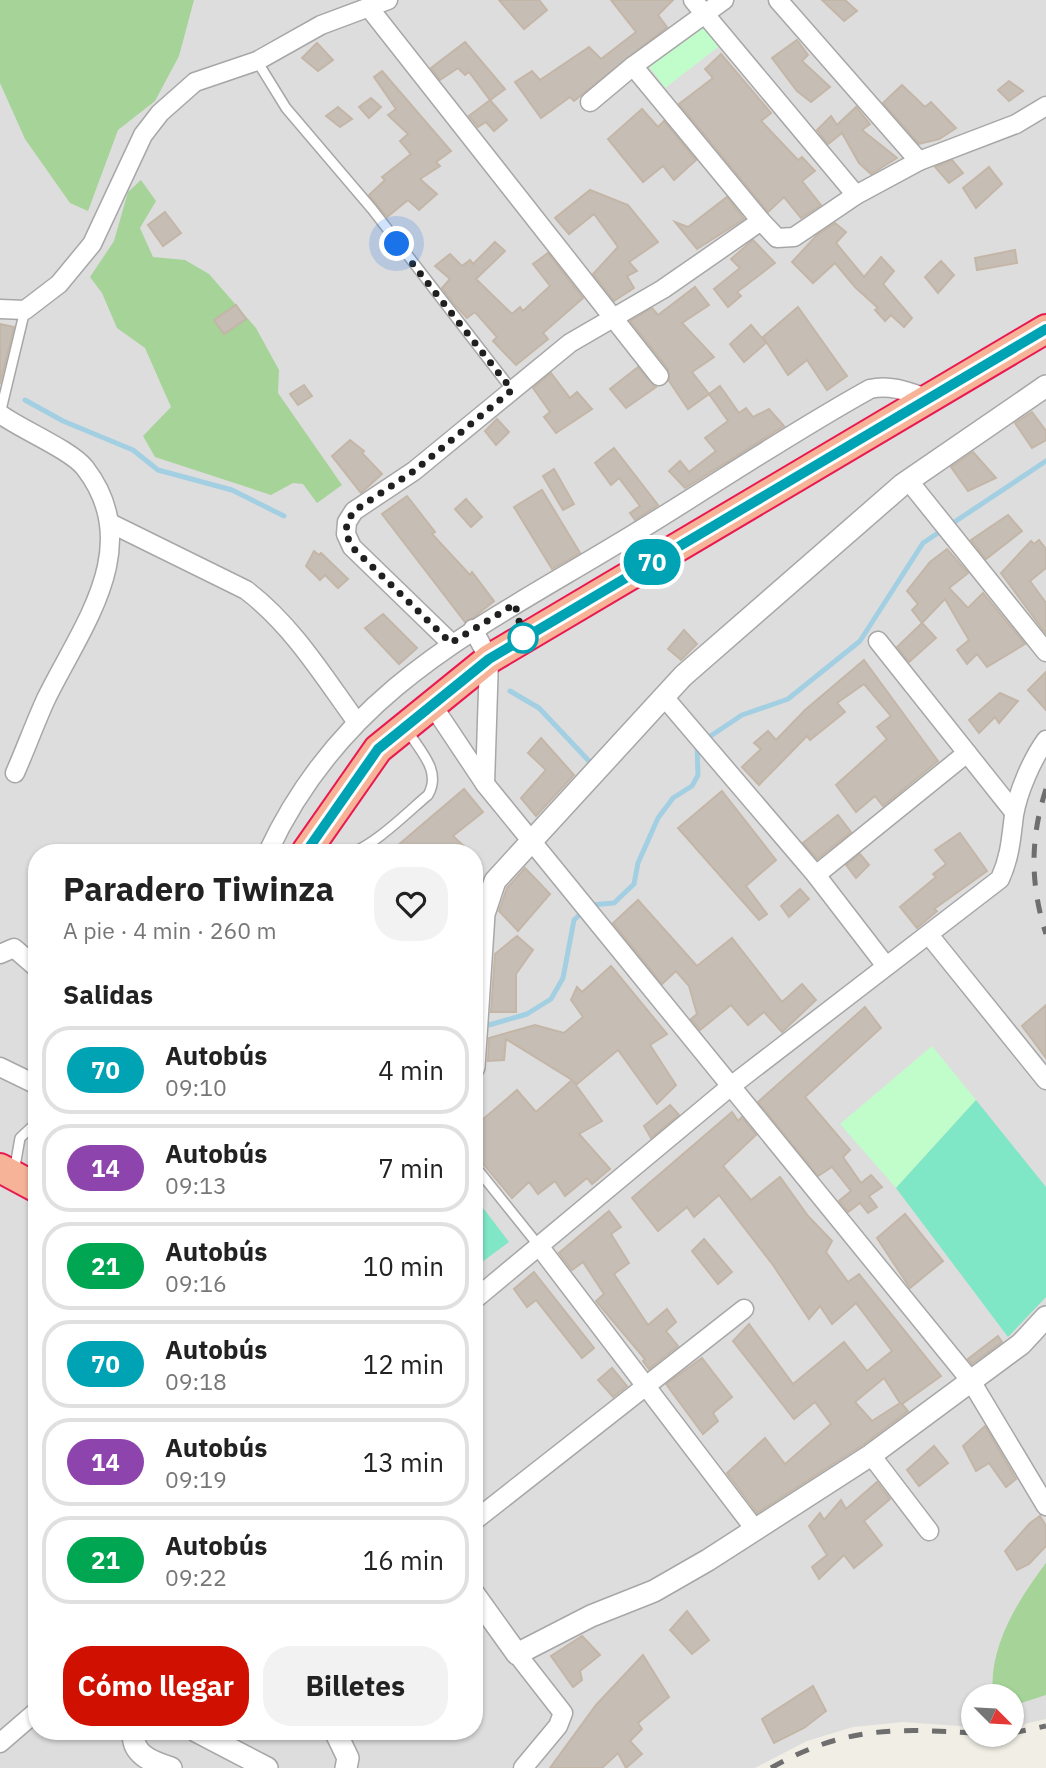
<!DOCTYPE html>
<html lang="es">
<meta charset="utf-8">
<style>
body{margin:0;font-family:"IBM Plex Sans",sans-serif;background:#f2f2f2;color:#222;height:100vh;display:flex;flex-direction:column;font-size:26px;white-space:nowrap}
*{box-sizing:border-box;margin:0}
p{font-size:23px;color:#767676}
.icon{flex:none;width:38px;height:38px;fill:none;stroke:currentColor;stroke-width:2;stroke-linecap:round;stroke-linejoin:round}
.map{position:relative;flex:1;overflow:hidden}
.panel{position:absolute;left:28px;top:844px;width:455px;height:896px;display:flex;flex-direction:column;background:#fff;border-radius:28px;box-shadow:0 2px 5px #0004}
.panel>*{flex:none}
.badge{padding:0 14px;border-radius:23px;font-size:24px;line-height:46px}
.needle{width:46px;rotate:114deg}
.fabs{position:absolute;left:961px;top:1684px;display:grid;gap:14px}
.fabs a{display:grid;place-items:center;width:63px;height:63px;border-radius:50%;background:#fff;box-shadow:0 2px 5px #0004;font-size:35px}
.you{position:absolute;width:35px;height:35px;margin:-18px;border:5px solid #fff;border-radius:50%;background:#1a73e8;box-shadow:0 0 0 10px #1a73e833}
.map>.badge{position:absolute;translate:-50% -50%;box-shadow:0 0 0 4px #fff}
h2{padding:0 35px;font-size:26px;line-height:63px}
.round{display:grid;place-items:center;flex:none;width:74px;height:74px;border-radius:28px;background:#f2f2f2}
.overview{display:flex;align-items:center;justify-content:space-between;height:119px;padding:0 35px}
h1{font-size:33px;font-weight:700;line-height:52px}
.cta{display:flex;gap:14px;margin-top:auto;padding:14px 35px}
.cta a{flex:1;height:80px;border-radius:28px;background:#d01000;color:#fff;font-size:28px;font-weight:700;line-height:80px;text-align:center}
.cta a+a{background:#f2f2f2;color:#222}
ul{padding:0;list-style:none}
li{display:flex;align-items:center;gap:21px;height:88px;margin:0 14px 10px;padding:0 21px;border:4px solid #e0e0e0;border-radius:28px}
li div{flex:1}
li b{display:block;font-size:26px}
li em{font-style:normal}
li .badge{min-width:77px;font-weight:700;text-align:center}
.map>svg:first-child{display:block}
.residential{fill:#dedddd;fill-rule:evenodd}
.forest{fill:#a5d398}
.park{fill:#c1fdcb}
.pitch{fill:#7fe6c6}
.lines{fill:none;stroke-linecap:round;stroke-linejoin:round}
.stream{stroke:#a3cfe2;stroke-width:5}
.building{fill:#c6beb5;stroke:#c4b6a7;stroke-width:2;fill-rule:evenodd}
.service-casing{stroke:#a7a7a7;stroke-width:12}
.minor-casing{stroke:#a7a7a7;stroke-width:21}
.tertiary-casing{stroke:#a7a7a7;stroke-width:24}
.trunk-casing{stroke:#e81a51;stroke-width:32}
.service{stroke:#fff;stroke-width:9}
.minor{stroke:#fff;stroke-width:18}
.tertiary{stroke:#fff;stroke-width:21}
.trunk{stroke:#f6b398;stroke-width:28}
.rail{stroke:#6e6e6e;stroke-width:5;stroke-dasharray:14 14;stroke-linecap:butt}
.line-casing{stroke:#fff;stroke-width:16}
.line{stroke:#00a3b4;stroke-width:10}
.walk{stroke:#202020;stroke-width:7;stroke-dasharray:0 12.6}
.stop-dot{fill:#fff;stroke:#00a3b4;stroke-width:3.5}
</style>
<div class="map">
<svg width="1046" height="1768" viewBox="0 0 1046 1768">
<rect width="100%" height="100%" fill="#f1eee6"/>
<path class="residential" d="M 0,0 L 1046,0 L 1046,1719 L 1012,1727 L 1012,1696 L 973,1696 L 973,1727 L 903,1722 L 853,1727 L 807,1741 L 755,1768 L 0,1768 ZM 37,852 L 474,852 L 474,1731 L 37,1731 Z"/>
<g class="forest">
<polygon points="0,0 194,0 179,56 155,101 118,130 88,211 70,203 25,139 0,83"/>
<polygon points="141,180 156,201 140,228 153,257 185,260 209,274 256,328 279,370 278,393 342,485 317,503 303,484 293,483 271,495 155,457 143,436 171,407 145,348 117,328 102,293 90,277 114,241 128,192"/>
<path d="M 1046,1563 L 1046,1695 L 1012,1706 L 1012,1696 L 993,1696 C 988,1647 1018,1600 1046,1563 Z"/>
</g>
<g class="park">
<polygon points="704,21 722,44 665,88 648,65"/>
<polygon points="932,1046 976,1100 896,1188 840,1124"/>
</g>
<g class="pitch">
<polygon points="976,1100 1046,1187 1046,1297 1008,1337 896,1188"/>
<polygon points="474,1196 509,1242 474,1268"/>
</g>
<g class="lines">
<g class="stream">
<polyline points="25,400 63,421 133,450 158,470 232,490 284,516"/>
<polyline points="510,691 539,708 588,760"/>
<polyline points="489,1025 527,1014 551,999 563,978 574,920 590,905 614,903 634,884 638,863 658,818 673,798 692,786 698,775 697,745 742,715 788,699 860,641 923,543 1046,461"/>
</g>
</g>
<g class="building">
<polygon points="499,0 539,0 547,10 524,29"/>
<polygon points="611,0 673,0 658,15 667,27 574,101 570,97 541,118 515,82 532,71 540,80 589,47 601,59 636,32"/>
<polygon points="822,0 845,0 857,11 844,21"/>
<polygon points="797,40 808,55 802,61 830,87 811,102 797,91 772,58"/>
<polygon points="465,42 505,89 490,100 469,72 465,75 458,68 440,80 431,68"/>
<polygon points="317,43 333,60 318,71 302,58"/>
<polygon points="721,54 771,113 761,121 798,160 802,157 815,171 802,181 821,205 801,218 784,197 768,212 679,104 713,78 705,69"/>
<polygon points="382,71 451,151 436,162 440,166 420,179 437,194 419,210 408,200 387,217 369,195 385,180 382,177 411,154 400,141 408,134 388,115 396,109 374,77"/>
<polygon points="1009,81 1023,91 1009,101 998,90"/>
<polygon points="902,85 925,107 931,102 956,128 939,139 919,144 883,103"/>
<polygon points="371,98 381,107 369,118 359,107"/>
<polygon points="490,100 507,120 494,131 486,122 478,127 469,116"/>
<polygon points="338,107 352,119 340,127 326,116"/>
<polygon points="856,107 870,124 862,130 897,158 871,174 859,163 842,133 828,144 817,130 831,116 837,125"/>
<polygon points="642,109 658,127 664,121 696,160 674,180 663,166 643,182 608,139"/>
<polygon points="952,160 963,173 949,183 935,167"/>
<polygon points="989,167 1002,184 976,208 963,188"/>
<polygon points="590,190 628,205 658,242 629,262 637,271 627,276 634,288 614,301 593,274 618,247 594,214 569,234 555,218"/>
<polygon points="727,197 744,219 697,249 675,222 688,227"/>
<polygon points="165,212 181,233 163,246 148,225"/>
<polygon points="835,223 846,232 836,243 864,277 881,257 894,271 883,284 912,318 904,327 891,315 885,321 875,310 878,308 855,287 835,263 813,283 792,262 816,236"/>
<polygon points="753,240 775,263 737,292 741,296 728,307 714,289 740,268 731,259"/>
<polygon points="495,242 505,251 476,279 512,314 520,307 523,311 550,286 533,264 548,253 583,298 543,333 548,339 516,365 493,341 497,337 475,312 467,318 455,305 442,288 450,279 435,266 450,254 462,266 470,260 473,264"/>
<polygon points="1015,250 1017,263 977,270 975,258"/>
<polygon points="941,261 954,275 938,293 925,277"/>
<polygon points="695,287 709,305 682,323 714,357 692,372 709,394 688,409 669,381 668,369 630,321 652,308 658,315"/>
<polygon points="236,305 246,319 224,334 214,320"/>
<polygon points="798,307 847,376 827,390 807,360 788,375 763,337"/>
<polygon points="0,324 14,327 0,384"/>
<polygon points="751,325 766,343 744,362 730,344"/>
<polygon points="638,367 656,387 626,408 610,389"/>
<polygon points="551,373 570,398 577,392 592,409 556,433 544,417 550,412 533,388"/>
<polygon points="304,385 312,396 298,405 290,394"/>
<polygon points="720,386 739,413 746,408 753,417 769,409 784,426 685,488 669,471 680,461 689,472 716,451 705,438 728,421 709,394"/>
<polygon points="1032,412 1046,431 1046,440 1032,448 1015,423"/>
<polygon points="497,419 509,432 496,445 485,431"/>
<polygon points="350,440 364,451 362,453 382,474 361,493 332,456"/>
<polygon points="614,448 658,505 635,520 630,513 640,506 619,478 611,485 595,463"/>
<polygon points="973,452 996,478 968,491 951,467"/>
<polygon points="554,469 574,504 563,510 543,476"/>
<polygon points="542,490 580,553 552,569 514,507"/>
<polygon points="407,496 435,532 432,534 470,575 472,572 494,601 473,618 465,622 382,514"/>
<polygon points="466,499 482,517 471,527 455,509"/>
<polygon points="1008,515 1022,531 986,559 971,540"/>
<polygon points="1039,540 1046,549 1046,568 1030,581 1046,603 1046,634 1001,573 1031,541 1034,544"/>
<polygon points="947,549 968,573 949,588 968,608 983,593 1025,644 987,667 977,654 967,664 957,650 969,640 945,599 922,623 912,610 918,604 907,591 930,562"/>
<polygon points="314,551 319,555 321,553 348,579 338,588 325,575 320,580 306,566"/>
<polygon points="383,614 417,648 399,664 365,628"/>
<polygon points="922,623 936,638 909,662 897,647"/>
<polygon points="684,630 697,644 681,660 668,649"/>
<polygon points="864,660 938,761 883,806 875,796 856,812 836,785 887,739 877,727 891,716 864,684 837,703 845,712 810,740 807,736 759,785 742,767 761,749 754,743 768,731 776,740 805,710"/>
<polygon points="1046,672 1046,710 1028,690"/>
<polygon points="1000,693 1018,701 999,723 995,717 979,733 969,720"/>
<polygon points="541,738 574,775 536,816 521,798 546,770 528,753"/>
<polygon points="464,789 483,812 453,836 470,852 390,852"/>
<polygon points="722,791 776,860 746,886 767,914 759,920 678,828"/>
<polygon points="838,815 851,832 817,859 803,843"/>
<polygon points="960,833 987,871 934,909 937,911 917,928 900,907 936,877 933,874 946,864 935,850"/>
<polygon points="860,854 869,865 856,878 846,865"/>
<polygon points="525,868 550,894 518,931 499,911 507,888"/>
<polygon points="800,889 809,899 789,917 781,906"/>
<polygon points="638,900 697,966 732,938 782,1002 802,984 816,1000 782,1032 764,1012 748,1025 731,1005 700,1030 691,1019 697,1014 689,986 676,971 662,984 613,923"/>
<polygon points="517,936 533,950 516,974 516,1012 491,1012 495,954"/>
<polygon points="611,966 667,1034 650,1045 676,1085 657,1104 618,1050 577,1084 573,1081 602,1121 579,1134 610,1169 592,1184 587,1178 565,1196 555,1181 538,1194 529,1182 512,1198 474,1153 474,1127 517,1090 536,1112 572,1080 506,1039 504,1060 488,1061 489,1038 535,1025 564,1033 583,1017 571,1000 577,987 582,992"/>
<polygon points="1046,1005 1046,1058 1022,1026"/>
<polygon points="865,1007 881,1028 805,1097 850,1150 843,1157 861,1183 871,1175 882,1187 869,1196 877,1207 868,1213 860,1203 848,1212 839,1201 851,1191 832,1167 818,1176 758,1102"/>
<polygon points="670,1105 679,1115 651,1138 644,1126"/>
<path d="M 732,1112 L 738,1121 L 742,1117 L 756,1135 L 723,1166 L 751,1200 L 780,1177 L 808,1216 L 832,1241 L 826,1252 L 848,1282 L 859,1274 L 941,1376 L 902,1404 L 908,1411 L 864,1444 L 757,1513 L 727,1473 L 765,1438 L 785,1464 L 831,1424 L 815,1402 L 794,1419 L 733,1341 L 749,1324 L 793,1384 L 844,1342 L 867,1371 L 892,1351 L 856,1303 L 832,1324 L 820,1306 L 809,1319 L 773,1265 L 719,1195 L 694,1217 L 687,1207 L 658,1231 L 632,1198 ZM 884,1378 L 900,1403 L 872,1421 L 855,1402 Z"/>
<polygon points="609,1211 621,1227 611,1234 629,1263 614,1274 648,1325 667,1309 676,1322 666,1331 678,1346 649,1369 643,1361 645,1359 596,1301 604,1294 583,1262 572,1270 559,1253"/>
<polygon points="905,1214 943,1261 910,1288 877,1238"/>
<polygon points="704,1239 732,1272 718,1284 692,1251"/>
<polygon points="534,1272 594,1348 582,1358 536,1300 527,1307 514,1289"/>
<polygon points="998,1336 1002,1342 972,1364 968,1359"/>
<polygon points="702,1358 732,1397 713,1413 718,1421 703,1434 666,1384"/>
<polygon points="612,1368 627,1386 613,1397 598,1380"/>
<polygon points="985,1426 1016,1479 1006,1487 989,1463 976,1471 963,1446"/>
<polygon points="934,1446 948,1463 919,1486 907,1470"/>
<polygon points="877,1482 890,1499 864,1521 882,1545 854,1568 844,1555 819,1579 812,1567 827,1555 809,1526 820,1513 824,1520 841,1500 846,1509"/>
<polygon points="1040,1516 1046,1526 1046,1546 1029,1564 1017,1570 1005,1551 1030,1523"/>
<polygon points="687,1611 709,1640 692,1654 670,1630"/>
<polygon points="582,1636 600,1655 580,1671 582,1680 573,1687 551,1656"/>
<polygon points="643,1655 669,1697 638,1723 642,1729 630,1741 642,1754 626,1768 618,1753 602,1768 550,1768 596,1705"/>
<polygon points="813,1686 826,1711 804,1728 774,1743 762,1719"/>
</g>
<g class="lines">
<g class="service-casing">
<g id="service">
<polyline points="257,61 286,108 372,209 512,390"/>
<polyline points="0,414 25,310"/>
<path d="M 350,852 C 370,850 411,809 428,795 C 442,771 420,751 407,730"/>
<polyline points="474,1165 539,1246"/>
<polyline points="14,1172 20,1138 37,1122"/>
</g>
</g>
<g class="minor-casing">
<g id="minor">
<polyline points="693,0 856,195"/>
<polyline points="724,0 633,66 761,221"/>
<polyline points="778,0 919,161"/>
<polyline points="370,9 659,376"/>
<polyline points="590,102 633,66"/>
<polyline points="0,309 25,310 59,284 92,244 143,135 160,113 195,82 257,61 321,25 388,0"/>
<path d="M 0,414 C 22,430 71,450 85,468 C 146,547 81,627 46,699 C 35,723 26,748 15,773"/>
<polyline points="908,480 1046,652"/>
<path d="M 110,523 L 246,590 C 292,625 322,674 356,721"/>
<polyline points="473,629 489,659 485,784"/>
<polyline points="878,641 1014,812"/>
<polyline points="451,643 352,547 346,534 347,522 354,511 414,471 570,343 663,289 761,221 777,238 794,237 856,195 919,161 1016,124 1046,106"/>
<polyline points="664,697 816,875 886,966"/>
<polyline points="431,703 485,784 971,1381 1046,1506"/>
<path d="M 268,852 C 343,690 477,629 622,541 C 705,491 785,436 870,389 C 891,384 909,392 929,399"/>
<polyline points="816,875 967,753"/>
<polyline points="929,935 1046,1080"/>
<polyline points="0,954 14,948 37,968"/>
<polyline points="0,1067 37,1085"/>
<polyline points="539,1246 754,1528"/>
<path d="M 474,1300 L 731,1086 L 1000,879 C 1010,857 1011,839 1014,815 C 1018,792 1032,759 1046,740"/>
<polyline points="871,1455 929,1531"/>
<polyline points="474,1521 744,1309"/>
<polyline points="517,1654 563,1713 558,1726 523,1768"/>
<polyline points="0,1743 37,1711"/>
</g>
</g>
<g class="tertiary-casing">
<g id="tertiary">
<polyline points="474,1067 484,914 495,881 683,676 902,485 1046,386"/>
<polyline points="474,1594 517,1654 591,1616 654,1591 708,1560 871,1455 1021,1344 1046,1317"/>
<path d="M 134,1731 C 130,1754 152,1762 171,1768"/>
<polyline points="196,1731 267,1768"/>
<polyline points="335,1731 348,1758 346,1768"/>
</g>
</g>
<g class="trunk-casing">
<g id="trunk">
<polyline points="306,852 378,749 489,659 1046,329"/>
<polyline points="0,1168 37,1188"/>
</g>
</g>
<use href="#service" class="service"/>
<use href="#minor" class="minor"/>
<use href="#tertiary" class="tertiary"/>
<use href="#trunk" class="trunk"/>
<g class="rail">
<path d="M 1046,789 C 1030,839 1030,884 1046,934"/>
<polyline points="1012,1733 1046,1726"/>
<path d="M 771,1768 C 843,1727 893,1728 973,1733"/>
</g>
</g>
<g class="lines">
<g class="line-casing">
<polyline id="line" points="306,852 378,749 489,659 1046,329"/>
</g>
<use href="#line" class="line"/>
<polyline class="walk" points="397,244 512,390 414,471 354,511 347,522 346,534 352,547 451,643 515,604 523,638"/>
</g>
<circle class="stop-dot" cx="523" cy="638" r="14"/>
</svg>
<div class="fabs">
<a><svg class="needle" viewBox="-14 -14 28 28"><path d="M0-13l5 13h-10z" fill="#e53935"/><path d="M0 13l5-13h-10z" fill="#767676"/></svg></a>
</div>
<div class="you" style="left:397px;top:244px"></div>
<b class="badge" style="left:652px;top:562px;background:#00a3b4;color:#fff">70</b>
<section class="panel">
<div class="overview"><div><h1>Paradero Tiwinza</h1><p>A pie · 4 min · 260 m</p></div><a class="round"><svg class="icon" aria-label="heart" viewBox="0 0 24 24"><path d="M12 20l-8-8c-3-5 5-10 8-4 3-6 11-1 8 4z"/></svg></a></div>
<h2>Salidas</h2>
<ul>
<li><span class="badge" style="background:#00a3b4;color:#fff">70</span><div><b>Autobús</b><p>09:10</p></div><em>4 min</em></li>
<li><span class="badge" style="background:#8e44ad;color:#fff">14</span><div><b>Autobús</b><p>09:13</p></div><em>7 min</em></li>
<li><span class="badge" style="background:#00a651;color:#fff">21</span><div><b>Autobús</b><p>09:16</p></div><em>10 min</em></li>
<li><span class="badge" style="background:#00a3b4;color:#fff">70</span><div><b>Autobús</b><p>09:18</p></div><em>12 min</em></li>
<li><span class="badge" style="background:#8e44ad;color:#fff">14</span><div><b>Autobús</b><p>09:19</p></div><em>13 min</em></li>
<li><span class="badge" style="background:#00a651;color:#fff">21</span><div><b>Autobús</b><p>09:22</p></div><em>16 min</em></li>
</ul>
<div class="cta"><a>Cómo llegar</a><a>Billetes</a></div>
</section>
</div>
